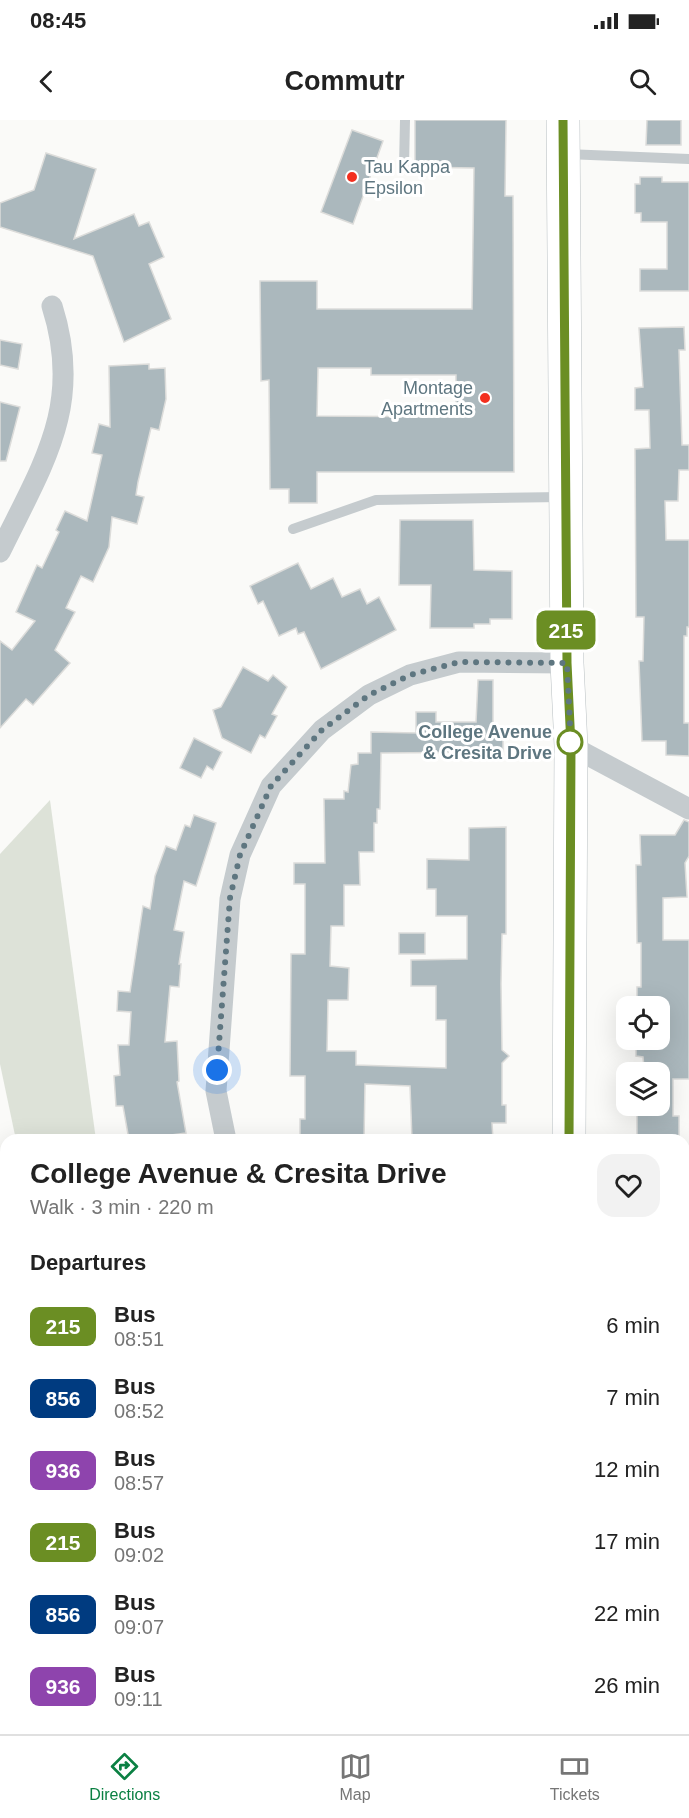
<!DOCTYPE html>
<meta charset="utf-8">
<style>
body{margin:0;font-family:Arial,sans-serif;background:#f2f2f2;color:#222;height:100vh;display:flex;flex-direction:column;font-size:22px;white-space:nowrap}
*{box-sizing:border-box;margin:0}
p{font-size:20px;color:#767676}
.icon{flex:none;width:33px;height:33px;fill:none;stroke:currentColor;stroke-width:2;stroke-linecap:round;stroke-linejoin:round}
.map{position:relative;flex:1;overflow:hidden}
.sheet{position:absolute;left:0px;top:1014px;width:690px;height:600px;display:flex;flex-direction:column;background:#fff;border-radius:18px 18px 0 0;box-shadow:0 6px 24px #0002}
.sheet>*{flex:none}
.badge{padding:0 12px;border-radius:9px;font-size:21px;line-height:39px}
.tools{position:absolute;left:616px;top:876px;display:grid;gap:12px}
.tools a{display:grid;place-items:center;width:54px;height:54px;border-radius:12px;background:#fff;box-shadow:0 6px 24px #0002;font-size:30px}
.you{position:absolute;width:30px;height:30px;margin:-15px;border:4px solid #fff;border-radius:50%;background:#1a73e8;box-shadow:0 0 0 9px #1a73e833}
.map>.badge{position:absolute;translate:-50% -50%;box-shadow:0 0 0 3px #fff}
h2{padding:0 30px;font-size:22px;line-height:54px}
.round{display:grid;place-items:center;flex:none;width:63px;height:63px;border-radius:18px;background:#f2f2f2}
.summary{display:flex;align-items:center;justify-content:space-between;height:102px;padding:0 30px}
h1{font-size:28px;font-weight:600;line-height:45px}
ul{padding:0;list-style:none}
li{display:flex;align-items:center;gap:18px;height:72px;padding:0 30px}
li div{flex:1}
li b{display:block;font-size:22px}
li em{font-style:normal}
li .badge{min-width:66px;font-weight:700;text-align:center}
.status{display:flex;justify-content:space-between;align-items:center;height:42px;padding:0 30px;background:#fff;direction:ltr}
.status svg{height:16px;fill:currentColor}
header{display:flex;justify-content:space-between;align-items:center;height:78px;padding:0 30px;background:#fff;font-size:27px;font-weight:600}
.tabs{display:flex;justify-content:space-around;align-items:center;height:84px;border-top:2px solid #e0e0e0;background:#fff;font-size:16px;color:#767676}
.tabs a{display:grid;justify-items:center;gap:3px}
.tabs .on{color:#0b8043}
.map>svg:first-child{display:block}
.green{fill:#dde2d8}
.building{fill:#abb8bd;stroke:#dcdcda;stroke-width:1.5;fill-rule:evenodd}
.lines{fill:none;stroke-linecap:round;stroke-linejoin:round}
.primary-casing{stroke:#b8bfc2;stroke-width:34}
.service{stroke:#c5cbce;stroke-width:10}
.minor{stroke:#c5cbce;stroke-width:21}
.primary{stroke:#fff;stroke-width:33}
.line-casing{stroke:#fff;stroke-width:14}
.line{stroke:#6b8e23;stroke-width:9}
.walk{stroke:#5e7680;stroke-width:6;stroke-dasharray:0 10.8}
.poi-dot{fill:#f32f1f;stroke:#fff;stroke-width:2}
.stop-dot{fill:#fff;stroke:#6b8e23;stroke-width:3}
.labels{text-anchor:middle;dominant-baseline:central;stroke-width:6;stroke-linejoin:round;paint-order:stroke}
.poi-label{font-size:18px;fill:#5e7680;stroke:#fff;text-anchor:start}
.stop-label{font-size:18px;font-weight:bold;fill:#5e7680;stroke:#fff;text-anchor:end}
</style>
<div class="status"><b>08:45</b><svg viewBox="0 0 49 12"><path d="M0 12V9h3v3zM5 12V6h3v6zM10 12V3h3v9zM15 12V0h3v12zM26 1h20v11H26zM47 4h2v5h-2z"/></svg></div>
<header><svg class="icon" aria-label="back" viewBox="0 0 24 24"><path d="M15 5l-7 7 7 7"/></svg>Commutr<svg class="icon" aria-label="search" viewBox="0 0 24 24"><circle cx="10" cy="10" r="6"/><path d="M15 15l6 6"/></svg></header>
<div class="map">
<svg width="689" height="1614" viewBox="0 0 689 1614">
<rect width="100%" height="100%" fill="#fafaf8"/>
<g class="green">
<polygon points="50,680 96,1020 16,1020 0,944 0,734"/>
<polygon points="6,1268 6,1608 339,1608 332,1614 0,1614 0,1272"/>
</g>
<g class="building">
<path d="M 415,0 L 506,0 L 505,76 L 513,76 L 514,352 L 317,352 L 317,383 L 289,383 L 289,369 L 270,369 L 269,260 L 261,261 L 260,161 L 317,161 L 317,189 L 472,189 L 474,48 L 415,47 ZM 318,248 L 371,248 L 371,255 L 456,255 L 456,297 L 317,296 Z"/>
<polygon points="647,0 681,0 681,25 646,25"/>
<polygon points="352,10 383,21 353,104 321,92"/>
<polygon points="46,33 96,49 74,119 134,94 139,106 149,102 164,137 149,144 171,199 124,222 93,136 0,107 0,83 34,70"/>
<polygon points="640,57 662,57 662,62 689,62 689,171 640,171 640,149 667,149 667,102 641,102 641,93 635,93 635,64 640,64"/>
<polygon points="684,207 685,230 679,230 682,325 689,325 689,350 679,350 678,381 665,381 666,420 689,420 689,507 687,507 687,516 684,516 684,603 689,603 689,636 666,635 666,621 642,621 639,541 643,541 644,497 636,497 635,329 650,328 649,290 635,290 635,268 643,267 639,208"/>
<polygon points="0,220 22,224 18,249 0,245"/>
<polygon points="149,244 149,249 165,248 166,279 159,310 151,308 138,362 136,375 144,377 137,404 112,397 109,427 93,462 81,456 66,488 75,492 55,530 70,543 33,585 26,579 0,608 0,521 12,530 35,501 16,492 37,445 42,448 59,412 56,410 65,391 87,401 102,335 92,333 99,304 110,307 109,246"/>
<polygon points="0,282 20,287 6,341 0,341"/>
<polygon points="400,400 473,400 474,450 512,451 512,499 490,499 490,504 474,504 474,508 430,508 431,465 399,465"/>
<polygon points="298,443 311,469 333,458 342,477 360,469 367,484 379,477 396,510 321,549 304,512 298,514 296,508 279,516 263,481 258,484 250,466"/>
<polygon points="243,547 268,561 273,555 287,567 272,594 277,596 265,618 260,615 251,633 222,618 213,590 221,587"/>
<polygon points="478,560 493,560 493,608 503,608 503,632 381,633 380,689 377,689 377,703 374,703 374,732 359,732 360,765 344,765 344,806 331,806 330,846 349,848 348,880 328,880 327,931 356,931 356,945 446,948 446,900 436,900 436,866 411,866 411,840 467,839 467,796 436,796 436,769 427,769 427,739 469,740 469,708 506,707 506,814 502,814 501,864 502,930 509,936 502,943 502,985 506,985 506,1003 492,1003 493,1020 412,1020 410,966 365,964 364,1020 300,1020 300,999 305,999 305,956 290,956 291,834 305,834 305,764 294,764 294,743 325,743 324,679 344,679 344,671 348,672 351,645 358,644 358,633 371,633 371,612 416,613 416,592 436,592 436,602 476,602"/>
<polygon points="194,618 222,632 213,650 207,646 201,658 180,648"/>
<polygon points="194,695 216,703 196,766 184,761 174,810 184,812 179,844 181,844 179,867 170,866 165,922 177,921 179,961 177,962 186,1013 172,1015 173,1020 129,1020 123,986 116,986 114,956 120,955 118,925 129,925 131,892 117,891 118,871 130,872 143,786 150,789 155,756 166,726 176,730 185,705 190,707"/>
<polygon points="684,700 689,702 689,736 685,743 687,777 663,778 663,820 689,820 689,959 673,959 673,996 679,996 679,1020 637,1020 637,986 660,986 660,952 648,952 648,948 644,948 643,937 636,936 636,920 660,920 660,886 637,886 637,867 641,867 641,823 637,823 636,745 641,745 640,715 675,715"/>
<rect x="399" y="813" width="26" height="21"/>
</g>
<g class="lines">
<g class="primary-casing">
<g id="primary">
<polyline points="563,0 567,543 571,626 569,1020"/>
<polyline points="559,1614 560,1608"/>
</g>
</g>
<g class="service">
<polyline points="566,34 689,39"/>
<polyline points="404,47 405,0"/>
<polyline points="293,409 376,380 562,377"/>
</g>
<g class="minor">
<path d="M 0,432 C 42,345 84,286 52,186"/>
<polyline points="571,626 689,689"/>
<polyline points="226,1020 216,971 230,779 240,735 271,666 322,610 369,575 410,555 459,542 567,543"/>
<polyline points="684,1394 689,1394"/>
</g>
<use href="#primary" class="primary"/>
</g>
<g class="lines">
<g class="line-casing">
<polyline id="line" points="563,0 567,543 571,626 569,1020"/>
</g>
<use href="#line" class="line"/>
<polyline class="walk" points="217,950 230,778 240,735 271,666 322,610 369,575 410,555 459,542 567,543 571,626 570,622"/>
</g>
<g class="poi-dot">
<circle cx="352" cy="57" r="6"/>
<circle cx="485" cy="278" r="6"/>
</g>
<circle class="stop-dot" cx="570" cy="622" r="12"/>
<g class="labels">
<g class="poi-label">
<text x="364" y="47">Tau Kappa<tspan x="364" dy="21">Epsilon</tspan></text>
<text x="473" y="268" text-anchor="end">Montage<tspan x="473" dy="21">Apartments</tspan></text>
</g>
<g class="stop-label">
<text x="552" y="612">College Avenue<tspan x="552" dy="21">&amp; Cresita Drive</tspan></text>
</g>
</g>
</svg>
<div class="tools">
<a><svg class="icon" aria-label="locate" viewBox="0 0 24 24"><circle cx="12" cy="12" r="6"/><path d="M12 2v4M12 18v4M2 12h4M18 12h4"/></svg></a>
<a><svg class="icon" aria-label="layers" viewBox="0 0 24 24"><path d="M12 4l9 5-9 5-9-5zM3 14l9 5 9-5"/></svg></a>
</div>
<div class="you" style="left:217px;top:950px"></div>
<b class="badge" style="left:566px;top:510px;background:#6b8e23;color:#fff">215</b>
<section class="sheet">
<div class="summary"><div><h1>College Avenue &amp; Cresita Drive</h1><p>Walk · 3 min · 220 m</p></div><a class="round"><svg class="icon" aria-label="heart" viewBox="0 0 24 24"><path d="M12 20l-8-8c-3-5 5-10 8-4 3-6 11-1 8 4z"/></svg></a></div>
<h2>Departures</h2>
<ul>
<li><span class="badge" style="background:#6b8e23;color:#fff">215</span><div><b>Bus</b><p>08:51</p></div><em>6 min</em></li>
<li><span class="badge" style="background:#003b80;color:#fff">856</span><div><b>Bus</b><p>08:52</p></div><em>7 min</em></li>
<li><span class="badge" style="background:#8e44ad;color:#fff">936</span><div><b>Bus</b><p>08:57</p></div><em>12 min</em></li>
<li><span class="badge" style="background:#6b8e23;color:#fff">215</span><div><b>Bus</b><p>09:02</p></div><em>17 min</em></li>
<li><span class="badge" style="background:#003b80;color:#fff">856</span><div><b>Bus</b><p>09:07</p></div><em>22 min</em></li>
<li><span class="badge" style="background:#8e44ad;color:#fff">936</span><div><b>Bus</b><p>09:11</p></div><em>26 min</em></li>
</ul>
</section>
</div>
<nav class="tabs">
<a class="on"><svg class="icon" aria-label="directions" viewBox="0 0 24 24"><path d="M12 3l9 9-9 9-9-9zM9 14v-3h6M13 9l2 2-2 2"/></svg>Directions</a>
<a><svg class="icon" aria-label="map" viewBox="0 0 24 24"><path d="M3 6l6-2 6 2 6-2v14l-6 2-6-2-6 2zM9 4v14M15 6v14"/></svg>Map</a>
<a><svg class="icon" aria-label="tickets" viewBox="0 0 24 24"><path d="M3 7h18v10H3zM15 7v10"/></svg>Tickets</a>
</nav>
